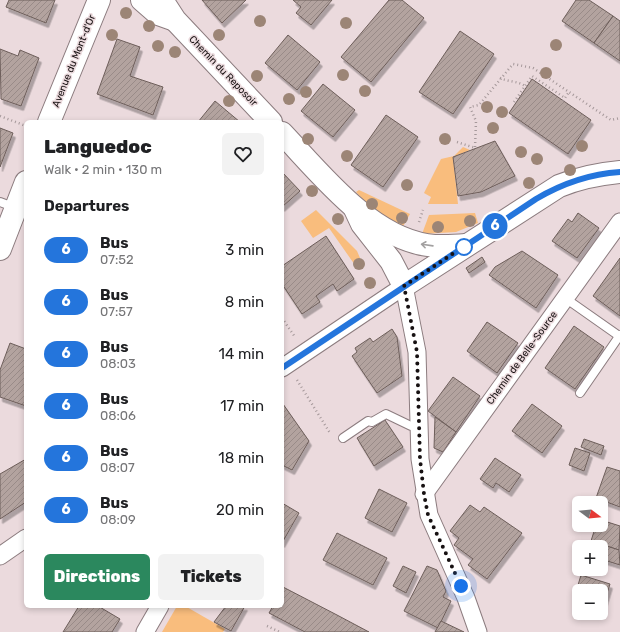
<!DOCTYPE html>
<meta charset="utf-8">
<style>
body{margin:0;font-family:Rubik,sans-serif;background:#f2f2f2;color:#202124;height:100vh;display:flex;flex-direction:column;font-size:15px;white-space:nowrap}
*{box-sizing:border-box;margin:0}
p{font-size:13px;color:#757577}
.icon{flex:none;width:22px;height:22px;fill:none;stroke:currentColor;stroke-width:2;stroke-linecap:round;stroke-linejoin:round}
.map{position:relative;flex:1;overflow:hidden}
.sheet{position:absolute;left:24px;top:120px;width:260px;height:488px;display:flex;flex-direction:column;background:#fff;border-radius:6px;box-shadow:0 2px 6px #0003}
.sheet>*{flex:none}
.badge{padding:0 8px;border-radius:13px;font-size:14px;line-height:26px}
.needle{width:26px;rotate:106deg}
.controls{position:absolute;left:572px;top:496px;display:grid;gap:8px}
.controls a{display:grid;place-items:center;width:36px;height:36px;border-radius:6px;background:#fff;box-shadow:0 2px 6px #0003;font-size:20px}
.you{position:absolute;width:20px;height:20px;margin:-10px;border:3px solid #fff;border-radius:50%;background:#1a73e8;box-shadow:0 0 0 6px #1a73e833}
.map>.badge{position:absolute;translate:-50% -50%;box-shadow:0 0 0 2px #fff}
h2{padding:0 20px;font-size:15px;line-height:36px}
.round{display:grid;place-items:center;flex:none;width:42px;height:42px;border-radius:6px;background:#f2f2f2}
.head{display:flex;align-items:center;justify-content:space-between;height:68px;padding:0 20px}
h1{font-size:19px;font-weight:800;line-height:30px}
.cta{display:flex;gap:8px;margin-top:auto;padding:8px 20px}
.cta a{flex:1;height:46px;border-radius:6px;background:#2b885e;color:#fff;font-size:16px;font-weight:800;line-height:46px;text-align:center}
.cta a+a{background:#f2f2f2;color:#202124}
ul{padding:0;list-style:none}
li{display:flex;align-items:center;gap:12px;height:52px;padding:0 20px}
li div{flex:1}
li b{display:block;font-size:15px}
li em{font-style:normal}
li .badge{min-width:44px;font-weight:700;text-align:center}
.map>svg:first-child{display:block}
.green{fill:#f9bd7d}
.building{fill:url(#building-hatch);stroke:#6d5e5a;filter:url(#shadow)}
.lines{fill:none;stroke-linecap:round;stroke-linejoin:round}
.lane-casing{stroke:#8c7c7f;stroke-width:10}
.street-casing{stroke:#8c7c7f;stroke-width:19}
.secondary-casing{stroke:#8c7c7f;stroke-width:24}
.path{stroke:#a5989a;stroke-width:2.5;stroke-dasharray:1 3;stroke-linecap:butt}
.lane{stroke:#fff;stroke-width:8}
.street{stroke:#fff;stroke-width:17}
.secondary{stroke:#fff;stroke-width:22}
.tree{fill:#9c8576}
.oneway{stroke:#a2a0a0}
.line-casing{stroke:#fff;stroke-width:9}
.line{stroke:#2475dc;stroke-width:6}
.walk{stroke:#171112;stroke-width:4;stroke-dasharray:0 7.2}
.stop-dot{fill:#fff;stroke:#2475dc;stroke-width:2}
.labels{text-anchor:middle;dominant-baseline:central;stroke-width:3;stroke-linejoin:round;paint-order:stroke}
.street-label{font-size:10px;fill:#171112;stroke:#ebdadd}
</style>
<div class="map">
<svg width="620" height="632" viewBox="0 0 620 632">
<defs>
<pattern id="building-hatch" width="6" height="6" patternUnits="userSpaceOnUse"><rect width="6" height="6" fill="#b3a39f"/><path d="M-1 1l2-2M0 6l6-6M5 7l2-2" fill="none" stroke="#998b88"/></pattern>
<filter id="shadow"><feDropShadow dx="2.5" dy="4.5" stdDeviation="0" flood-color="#0004"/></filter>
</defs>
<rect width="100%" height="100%" fill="#ebdadd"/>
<g class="green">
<polygon points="463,147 470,150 453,157 458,204 428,204 431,197 424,193 441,159 454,156"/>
<path d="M 359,190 L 410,214 L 402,228 C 385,218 369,207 356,192 Z"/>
<polygon points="316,210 357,251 363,265 357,268 329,228 313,238 301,221"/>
<polygon points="475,213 478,223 456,232 422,234 429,215"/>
<polygon points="177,606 185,606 225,629 223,632 162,632"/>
</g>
<g class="building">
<polygon points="9,0 55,0 46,23 6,7"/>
<polygon points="202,0 246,0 222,23"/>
<polygon points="293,0 332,0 311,25 296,13 301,7"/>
<polygon points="389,0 402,0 424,18 371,82 341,57"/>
<polygon points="576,0 589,0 613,16 594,43 562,21"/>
<polygon points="613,16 620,21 620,61 594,43"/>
<polygon points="460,31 494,54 453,114 419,92"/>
<polygon points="288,35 320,62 297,90 265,63"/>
<polygon points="117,39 140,47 130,76 163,87 153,115 97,94"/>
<polygon points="0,49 18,56 20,50 39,58 21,106 1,99"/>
<polygon points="532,79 591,120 568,154 509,113"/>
<polygon points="323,84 355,110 333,137 301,111"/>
<polygon points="215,101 240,122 198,122"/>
<polygon points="386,115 418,137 383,187 351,165"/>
<polygon points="0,128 13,133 0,167"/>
<polygon points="495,141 515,176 481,192 458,196 453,157"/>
<polygon points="282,172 300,191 282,207"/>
<polygon points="578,213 599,228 577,258 552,241 568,219 572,222"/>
<polygon points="326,236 354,279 337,291 333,284 316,296 320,302 302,314 282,284 282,266"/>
<polygon points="522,251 558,275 536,308 489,275 495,267"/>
<polygon points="482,257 485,262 469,273 466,268"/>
<polygon points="620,258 620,316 593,296"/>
<polygon points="487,322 518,343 497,373 467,351"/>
<polygon points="574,326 604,347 575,389 545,368"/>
<polygon points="392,329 397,337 402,376 377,393 352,356 357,352 355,348 370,338 373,342"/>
<polygon points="10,343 26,349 26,406 0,397 0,370"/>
<polygon points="453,377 480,396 456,432 428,411"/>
<polygon points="283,404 309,441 292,470 282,465 282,405"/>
<polygon points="532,404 562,426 542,453 512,431"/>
<polygon points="435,417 456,432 443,452 434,448"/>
<polygon points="385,420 403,447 374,466 357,438"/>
<polygon points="584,439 604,446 601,455 581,447"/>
<polygon points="575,448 590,453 584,471 569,465"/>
<polygon points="495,458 521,475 509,492 496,483 493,488 480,479"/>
<polygon points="26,459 26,502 0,519 0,474"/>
<polygon points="607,467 620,471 620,507 596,498"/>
<polygon points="379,489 407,503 392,532 365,518"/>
<polygon points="282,503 299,513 282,543"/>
<polygon points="470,505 480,512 484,507 522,533 487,579 468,565 473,559 454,545 459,538 450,531"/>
<polygon points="601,520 620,526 619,550 591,541 596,525 601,525"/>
<polygon points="337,533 387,558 373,585 323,560"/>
<polygon points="591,541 619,550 620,565 601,559 601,547 587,547"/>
<polygon points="403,566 416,572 406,593 393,586"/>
<polygon points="427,566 437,570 446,591 443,597 451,601 438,628 404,611"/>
<polygon points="581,575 610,584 602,610 601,591 579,591 579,603 573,602"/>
<polygon points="283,587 337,615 369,632 305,632 269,613 273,606 282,606"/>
<polygon points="79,606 98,606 120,619 112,632 63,632"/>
<polygon points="226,606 245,606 231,631 214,622"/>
<polygon points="441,621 464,632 435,632"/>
</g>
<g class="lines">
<g class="lane-casing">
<g id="lane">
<polyline points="0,202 16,208"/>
<polyline points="565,298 619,336"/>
<polyline points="580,393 620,335"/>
<polyline points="343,438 368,421 372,422 386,414 411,426 419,426"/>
</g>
</g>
<g class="street-casing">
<g id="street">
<polyline points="282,368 404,286 417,352 420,459 429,515 466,598 478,632"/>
<polyline points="424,494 620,222"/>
<polyline points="0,556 26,538"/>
<polyline points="145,632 160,606"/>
</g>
</g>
<g class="secondary-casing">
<g id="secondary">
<polyline points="142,0 158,14 172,19"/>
<polyline points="162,0 175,20 271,122"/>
<polyline points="49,122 99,0"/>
<path d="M 282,133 C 320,173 369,236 427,245 C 440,247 453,246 466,245"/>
<path d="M 355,209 L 362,224 L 391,261 L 404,286 L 559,186 C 579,178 598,174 620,172"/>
<polyline points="0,249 26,182"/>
</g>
</g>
<g class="path">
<path d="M 500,78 C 509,82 518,81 525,86"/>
<polyline points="563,101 569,92"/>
<polyline points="514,102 532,76 565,98"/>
<polyline points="0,116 26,126"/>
<polyline points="457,142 475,148 476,121 470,107 479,105 513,64 533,68 611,120 620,118"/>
<polyline points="419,222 423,210"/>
<polyline points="282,318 295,337"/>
<polyline points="297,380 330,433"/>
<polyline points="267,626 280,632"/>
</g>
<use href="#lane" class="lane"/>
<use href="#street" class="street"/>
<use href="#secondary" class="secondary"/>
</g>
<g class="tree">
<circle cx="126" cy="13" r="6"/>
<circle cx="260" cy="21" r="6"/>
<circle cx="346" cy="23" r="6"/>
<circle cx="149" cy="26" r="6"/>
<circle cx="112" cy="35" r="6"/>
<circle cx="219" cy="35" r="6"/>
<circle cx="556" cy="45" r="6"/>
<circle cx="158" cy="46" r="6"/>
<circle cx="175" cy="52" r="6"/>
<circle cx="546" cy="73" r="6"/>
<circle cx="343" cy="75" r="6"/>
<circle cx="257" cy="76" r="6"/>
<circle cx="365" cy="91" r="6"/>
<circle cx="306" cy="92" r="6"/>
<circle cx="289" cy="99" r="6"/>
<circle cx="229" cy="101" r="6"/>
<circle cx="487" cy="107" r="6"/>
<circle cx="502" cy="112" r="6"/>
<circle cx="493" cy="128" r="6"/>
<circle cx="308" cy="139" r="6"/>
<circle cx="445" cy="139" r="6"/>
<circle cx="582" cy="146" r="6"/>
<circle cx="521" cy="152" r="6"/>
<circle cx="347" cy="156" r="6"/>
<circle cx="537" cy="159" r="6"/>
<circle cx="570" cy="170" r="6"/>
<circle cx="529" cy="183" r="6"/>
<circle cx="407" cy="185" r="6"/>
<circle cx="312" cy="191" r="6"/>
<circle cx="372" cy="204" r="6"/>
<circle cx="402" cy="218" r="6"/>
<circle cx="338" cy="219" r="6"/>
<circle cx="470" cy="221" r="6"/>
<circle cx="438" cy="227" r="6"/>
<circle cx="359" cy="264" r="6"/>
<circle cx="370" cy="283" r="6"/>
</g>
<defs><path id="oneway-shaft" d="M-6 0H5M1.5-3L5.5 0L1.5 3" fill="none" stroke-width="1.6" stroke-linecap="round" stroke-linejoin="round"/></defs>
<use class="oneway" href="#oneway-shaft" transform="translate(427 245) rotate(-172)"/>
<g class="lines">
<g class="line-casing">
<path id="line" d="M 282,368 L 536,199 C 563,183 589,174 620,172"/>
</g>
<use href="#line" class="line"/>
<polyline class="walk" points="461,586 428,515 424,494 420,459 417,352 404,286 466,245 464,247"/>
</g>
<circle class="stop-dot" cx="464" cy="247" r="8"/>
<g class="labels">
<g class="street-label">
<text transform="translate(74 61) rotate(-68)">Avenue du Mont-d'Or</text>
<text transform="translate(223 71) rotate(46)">Chemin du Reposoir</text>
<text transform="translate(522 358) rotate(-54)">Chemin de Belle-Source</text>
</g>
</g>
</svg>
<div class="controls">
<a><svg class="needle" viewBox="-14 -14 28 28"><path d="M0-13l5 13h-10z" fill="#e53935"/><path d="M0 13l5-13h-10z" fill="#757577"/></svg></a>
<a>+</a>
<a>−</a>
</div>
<div class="you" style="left:461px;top:586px"></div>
<b class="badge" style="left:495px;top:226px;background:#2475dc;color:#fff">6</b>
<section class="sheet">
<div class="head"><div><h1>Languedoc</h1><p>Walk · 2 min · 130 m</p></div><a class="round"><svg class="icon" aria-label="heart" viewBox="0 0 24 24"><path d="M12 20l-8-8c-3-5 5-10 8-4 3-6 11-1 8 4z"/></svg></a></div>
<h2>Departures</h2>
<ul>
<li><span class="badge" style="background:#2475dc;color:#fff">6</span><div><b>Bus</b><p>07:52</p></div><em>3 min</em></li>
<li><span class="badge" style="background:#2475dc;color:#fff">6</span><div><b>Bus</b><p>07:57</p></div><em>8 min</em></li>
<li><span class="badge" style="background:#2475dc;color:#fff">6</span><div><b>Bus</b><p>08:03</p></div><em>14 min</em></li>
<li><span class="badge" style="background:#2475dc;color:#fff">6</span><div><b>Bus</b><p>08:06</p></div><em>17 min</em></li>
<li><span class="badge" style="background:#2475dc;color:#fff">6</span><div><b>Bus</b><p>08:07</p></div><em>18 min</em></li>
<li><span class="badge" style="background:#2475dc;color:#fff">6</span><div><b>Bus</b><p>08:09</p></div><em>20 min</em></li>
</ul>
<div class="cta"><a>Directions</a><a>Tickets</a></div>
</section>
</div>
